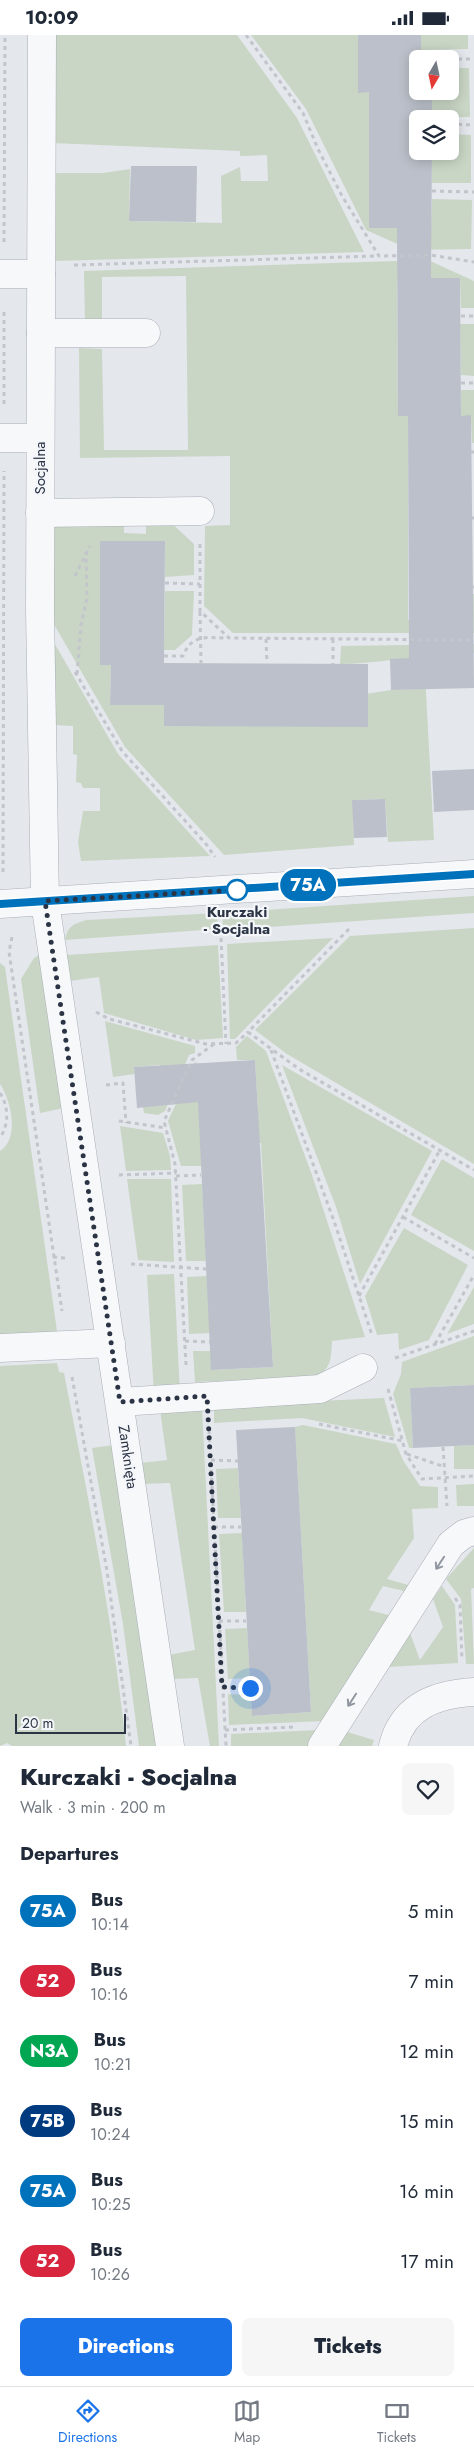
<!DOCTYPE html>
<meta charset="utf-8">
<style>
body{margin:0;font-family:Jost,sans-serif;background:#f6f6f7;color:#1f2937;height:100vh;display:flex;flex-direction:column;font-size:19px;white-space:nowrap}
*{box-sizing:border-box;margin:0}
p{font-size:16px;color:#747a83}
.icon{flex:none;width:28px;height:28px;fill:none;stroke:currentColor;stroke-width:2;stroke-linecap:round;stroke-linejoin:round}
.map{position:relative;height:1711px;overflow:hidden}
.panel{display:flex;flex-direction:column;background:#fff;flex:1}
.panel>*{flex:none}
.badge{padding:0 10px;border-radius:16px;font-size:18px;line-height:32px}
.needle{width:32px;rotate:189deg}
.buttons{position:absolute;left:409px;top:15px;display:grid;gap:10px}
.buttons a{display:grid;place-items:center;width:50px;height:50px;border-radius:8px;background:#fff;box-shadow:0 2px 12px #0003;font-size:25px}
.scale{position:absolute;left:15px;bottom:12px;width:111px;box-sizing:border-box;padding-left:5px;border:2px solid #2b3445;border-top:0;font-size:14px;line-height:18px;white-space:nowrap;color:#2b3445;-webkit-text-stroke:4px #f4f6f9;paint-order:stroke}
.you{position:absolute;width:25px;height:25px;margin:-12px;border:4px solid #fff;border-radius:50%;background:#1a73e8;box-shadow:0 0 0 8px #1a73e833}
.map>.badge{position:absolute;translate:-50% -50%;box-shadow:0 0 0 2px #fff}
h2{padding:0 20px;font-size:19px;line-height:45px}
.round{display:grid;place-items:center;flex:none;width:52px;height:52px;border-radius:8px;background:#f6f6f7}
.summary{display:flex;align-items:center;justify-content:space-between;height:85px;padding:0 20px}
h1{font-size:24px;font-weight:800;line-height:38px}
.action{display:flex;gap:10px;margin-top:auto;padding:10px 20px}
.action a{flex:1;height:58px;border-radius:8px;background:#1a73e8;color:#fff;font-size:20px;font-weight:800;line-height:58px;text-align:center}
.action a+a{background:#f6f6f7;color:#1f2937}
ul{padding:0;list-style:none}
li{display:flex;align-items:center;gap:15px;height:70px;padding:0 20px}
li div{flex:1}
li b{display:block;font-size:19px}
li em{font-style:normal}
li .badge{min-width:55px;font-weight:700;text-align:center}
.status{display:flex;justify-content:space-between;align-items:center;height:35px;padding:0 25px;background:#fff;direction:ltr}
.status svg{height:14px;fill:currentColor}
.tabs{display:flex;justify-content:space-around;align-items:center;height:70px;border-top:1px solid #e0e1e3;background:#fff;font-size:14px;color:#747a83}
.tabs a{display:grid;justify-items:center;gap:2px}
.tabs .on{color:#1a73e8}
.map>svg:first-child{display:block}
.green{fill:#c9d6c5}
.building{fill:#bbc0ca}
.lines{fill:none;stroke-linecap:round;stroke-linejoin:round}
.minor-casing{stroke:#a9aeb7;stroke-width:29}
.path{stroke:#c2c5cb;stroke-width:3;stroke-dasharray:4 4;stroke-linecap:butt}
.minor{stroke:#f7f8fa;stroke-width:28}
.oneway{stroke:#9196a0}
.line-casing{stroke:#fff;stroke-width:11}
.line{stroke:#0072bc;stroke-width:8}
.walk{stroke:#2b3445;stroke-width:5;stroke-dasharray:0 9}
.stop-dot{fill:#fff;stroke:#0072bc;stroke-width:2.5}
.labels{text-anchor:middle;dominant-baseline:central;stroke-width:4.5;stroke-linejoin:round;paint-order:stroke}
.street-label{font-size:15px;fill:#2b3445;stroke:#f4f6f9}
.stop-label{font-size:15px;font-weight:bold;fill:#2b3445;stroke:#f4f6f9}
</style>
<div class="status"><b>10:09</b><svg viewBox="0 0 49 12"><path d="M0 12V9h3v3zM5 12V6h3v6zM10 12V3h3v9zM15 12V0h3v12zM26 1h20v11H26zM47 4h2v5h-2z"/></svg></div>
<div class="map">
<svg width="474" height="1711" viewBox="0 0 474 1711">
<rect width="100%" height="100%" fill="#e4e7ec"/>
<g class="green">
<polygon points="53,0 237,0 297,83 364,217 54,226 53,138 103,138 130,134 129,186 222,188 221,141 240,132 241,146 268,146 267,120 240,121 240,116 52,108"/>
<polygon points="251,0 358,0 358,57 369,57 369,193 431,193 432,164 472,165 471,214 411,215 366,195 306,74"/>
<polygon points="421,0 468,0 468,14 421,15"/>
<polygon points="450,33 469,33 470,82 432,82 432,56 450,56"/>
<polygon points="450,99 471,100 471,148 432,148 432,116 450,116"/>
<polygon points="428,225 474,246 474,273 461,273 460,243 397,244 398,381 408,381 408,585 472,585 472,559 474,559 474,598 233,598 204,571 205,491 230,490 230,421 80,423 79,313 102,314 104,415 188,415 186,241 102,242 102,285 85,285 84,236"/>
<polygon points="460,289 474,289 474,341 461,340"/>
<polygon points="461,355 474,355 474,408 472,408 471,381 461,381"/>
<path d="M 51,482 L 124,483 L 124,498 L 146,499 L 146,483 L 166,483 L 194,509 L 194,540 L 165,542 L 165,506 L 100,506 L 100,630 L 111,630 L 110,670 L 143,670 L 164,663 L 164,691 L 391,655 L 421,654 L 419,623 C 392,624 367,629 340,629 L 341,611 L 474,609 L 474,618 L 424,621 L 434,805 L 388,807 L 385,764 L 353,765 L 354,810 L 224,820 L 125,712 L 52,586 Z"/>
<polygon points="165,556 194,556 192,600 175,615 164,615"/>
<polygon points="52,604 118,719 210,821 81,826 78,807 83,776 100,776 100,753 83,753 81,748 76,747 77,720 73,719 73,691 52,690"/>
<polygon points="474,861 474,878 223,895 222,878"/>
<path d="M 218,878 L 217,894 L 65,905 C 67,891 75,888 87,885 Z"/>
<polygon points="474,893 474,1129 287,1019 255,995 350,901"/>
<polygon points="333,903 235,1004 230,1004 227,909"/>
<polygon points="218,910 223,1003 196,1005 104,978 99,942 70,946 67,920"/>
<polygon points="41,919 64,1073 40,1078 21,944 34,923"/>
<path d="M 0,928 L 5,932 L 57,1296 L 53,1300 L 0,1303 L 0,1116 C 20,1103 11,1065 0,1049 Z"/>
<polygon points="105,986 195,1011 195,1018 189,1020 165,1076 158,1080 144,1078 143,1072 164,1070 160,1030 134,1032 135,1039 113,1042"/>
<path d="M 247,1001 L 266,1016 L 312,1140 L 365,1302 L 332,1306 C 331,1322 332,1333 316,1342 L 195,1347 L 193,1316 L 211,1316 L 212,1335 L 273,1332 L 261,1108 L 201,1111 L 201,1131 L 181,1131 L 168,1086 L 195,1027 L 197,1028 L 201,1100 L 258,1076 L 255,1025 L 237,1025 L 236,1012 Z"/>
<polygon points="282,1030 432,1116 360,1249 336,1172"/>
<polygon points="120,1091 163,1098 170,1121 171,1135 126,1136"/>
<polygon points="442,1124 474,1143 474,1216 411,1180"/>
<polygon points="127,1144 171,1144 174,1227 138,1225"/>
<polygon points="202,1149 206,1226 186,1226 182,1150"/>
<polygon points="404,1193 468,1230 429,1305 399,1315 398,1298 377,1300 365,1261"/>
<polygon points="174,1239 180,1358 154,1360 147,1240"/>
<polygon points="207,1241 210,1298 189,1299 187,1242"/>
<polygon points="474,1252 474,1289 447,1299"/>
<polygon points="474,1301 474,1350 410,1353 413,1413 409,1413 393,1359 401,1339 402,1327"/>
<path d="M 57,1328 L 59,1337 L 64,1338 C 88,1462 113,1585 126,1711 L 12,1711 L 7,1708 L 0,1711 L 0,1331 Z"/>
<polygon points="384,1363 395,1402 302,1383 214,1388 214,1371"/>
<polygon points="202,1373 219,1711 210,1711 198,1643 173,1644 168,1620 195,1615 170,1448 143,1449 141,1428 167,1425 160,1375"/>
<polygon points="303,1390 396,1409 403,1425 420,1451 438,1452 438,1473 412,1474 414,1503 387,1544 412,1551 408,1557 383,1551 369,1575 392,1581 324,1686 229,1690 228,1659 251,1660 252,1681 311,1677 295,1392"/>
<polygon points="114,1410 158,1711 139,1711 123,1589 92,1413"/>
<polygon points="474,1410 474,1434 454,1434 454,1411"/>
<polygon points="238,1433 241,1483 218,1483 216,1434"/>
<polygon points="474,1449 474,1471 457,1471 456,1450"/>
<polygon points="242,1498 246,1577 224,1577 219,1499"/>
<polygon points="474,1513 474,1553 471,1554 474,1629 466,1629 461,1564 446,1544"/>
<polygon points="442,1551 455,1570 458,1628 388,1632 410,1598 420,1625 443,1592 433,1564"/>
<polygon points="247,1593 250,1643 228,1644 225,1594"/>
<polygon points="319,1695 308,1711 231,1711 231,1699"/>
<polygon points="344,1696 374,1705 372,1711 334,1711"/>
</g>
<g class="building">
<polygon points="358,0 421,0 421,24 418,24 418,56 432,56 432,84 418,84 418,116 432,116 431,243 460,243 461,381 471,380 474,653 391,655 390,624 409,623 408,381 398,381 397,193 369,193 369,57 358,58"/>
<polygon points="131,131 197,131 196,187 129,186"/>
<polygon points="100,506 165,506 164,628 368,629 368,692 164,691 164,670 110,670 111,630 100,630"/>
<polygon points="474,734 474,775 434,777 432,736"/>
<polygon points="385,764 387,802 354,803 352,765"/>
<polygon points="255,1025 273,1332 211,1335 198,1067 137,1073 134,1032"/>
<polygon points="474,1350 474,1410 413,1413 410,1353"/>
<polygon points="295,1392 311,1677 252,1681 236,1395"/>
</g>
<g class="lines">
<g class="minor-casing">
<g id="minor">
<polyline points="42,0 40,576 45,867 170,1711"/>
<polyline points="0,239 41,239"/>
<polyline points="41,298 146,298"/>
<polyline points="0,403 40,403"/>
<polyline points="40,478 200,476"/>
<polyline points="0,869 474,839"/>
<polyline points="0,1313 111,1308"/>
<polyline points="120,1367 320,1354 363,1333"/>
<polyline points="322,1711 451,1509 464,1499 474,1496"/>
<path d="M 393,1711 C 403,1671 436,1659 474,1657"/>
</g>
</g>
<g class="path">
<polyline points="246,0 303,78 318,114 342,161 379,221 430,220 474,227"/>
<polyline points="450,24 474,24"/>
<polyline points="450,89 474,90"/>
<polyline points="432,156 474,157"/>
<polyline points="4,207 5,0"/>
<polyline points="74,230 378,221"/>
<polyline points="461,281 474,281"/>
<polyline points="461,348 474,348"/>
<polyline points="4,369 4,273"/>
<polyline points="471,417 474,417"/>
<polyline points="472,483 474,483"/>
<polyline points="200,509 200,576 229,603 474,605"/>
<polyline points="75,541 90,511"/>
<polyline points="165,548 200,549"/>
<polyline points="472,552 474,552"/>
<polyline points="200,577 201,628"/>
<polyline points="266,604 267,628"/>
<polyline points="333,604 333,629"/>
<path d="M 164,621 L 183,621 C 192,598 207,603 228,603"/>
<polyline points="75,637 122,716 206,809 215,822"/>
<polyline points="77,639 81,590 87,563 86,517"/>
<polyline points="3,837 4,436"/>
<polyline points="349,894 248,997 299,1034 474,1135"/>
<polyline points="12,902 9,917 62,1276"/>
<polyline points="221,903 226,1009"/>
<polyline points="96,977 109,984 206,1009 236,1008 248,997"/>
<polyline points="271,1015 334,1186 372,1300"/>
<polyline points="106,1050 123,1048 126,1088"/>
<path d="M 0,1058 C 9,1072 9,1089 0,1103"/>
<polyline points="119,1086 166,1093"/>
<polyline points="119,1140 176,1138"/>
<polyline points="176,1141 201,1140"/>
<polyline points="403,1182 474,1223"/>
<polyline points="53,1222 65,1223"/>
<polyline points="131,1229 206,1234"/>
<polyline points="359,1261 440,1115"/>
<polyline points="185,1306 210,1307"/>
<polyline points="435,1309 474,1240"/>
<polyline points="395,1323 474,1296"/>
<polyline points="186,1330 175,1129 164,1086 192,1025 214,1009"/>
<polyline points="72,1342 107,1536 131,1711"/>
<polyline points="388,1354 406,1419 422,1444 474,1441"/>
<polyline points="319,1389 403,1406"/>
<polyline points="209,1395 226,1711"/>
<polyline points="443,1412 447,1471"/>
<polyline points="407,1419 445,1432"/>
<polyline points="211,1425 238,1426"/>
<polyline points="214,1492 241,1492"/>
<polyline points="455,1563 460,1570 462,1625"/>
<polyline points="219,1586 246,1586"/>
<polyline points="222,1652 250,1653"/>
<polyline points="225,1695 294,1692"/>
</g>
<use href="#minor" class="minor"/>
</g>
<defs><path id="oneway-shaft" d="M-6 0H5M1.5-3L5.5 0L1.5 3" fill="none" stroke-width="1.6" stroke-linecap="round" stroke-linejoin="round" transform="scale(1.25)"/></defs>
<g class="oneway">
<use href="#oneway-shaft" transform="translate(440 1528) rotate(123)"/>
<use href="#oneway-shaft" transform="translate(352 1665) rotate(123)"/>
</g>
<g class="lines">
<g class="line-casing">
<polyline id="line" points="0,869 474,839"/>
</g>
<use href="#line" class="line"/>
<polyline class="walk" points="237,855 45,866 120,1367 207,1361 222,1652 250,1653"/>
</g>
<circle class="stop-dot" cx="237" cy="855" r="10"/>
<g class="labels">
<g class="street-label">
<text transform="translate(40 433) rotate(-90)">Socjalna</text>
<text transform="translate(128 1422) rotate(82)">Zamknięta</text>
</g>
<g class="stop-label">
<text x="237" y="877">Kurczaki<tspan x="237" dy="17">- Socjalna</tspan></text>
</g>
</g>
</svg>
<div class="buttons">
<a><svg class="needle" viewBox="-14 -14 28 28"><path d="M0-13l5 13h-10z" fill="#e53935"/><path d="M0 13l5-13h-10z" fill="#747a83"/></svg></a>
<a><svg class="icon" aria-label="layers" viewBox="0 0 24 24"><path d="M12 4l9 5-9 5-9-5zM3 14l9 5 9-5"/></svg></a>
</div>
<div class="scale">20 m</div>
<div class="you" style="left:250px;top:1653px"></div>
<b class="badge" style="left:308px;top:850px;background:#0072bc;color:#fff">75A</b>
</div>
<section class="panel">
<div class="summary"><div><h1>Kurczaki - Socjalna</h1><p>Walk · 3 min · 200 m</p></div><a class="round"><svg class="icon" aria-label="heart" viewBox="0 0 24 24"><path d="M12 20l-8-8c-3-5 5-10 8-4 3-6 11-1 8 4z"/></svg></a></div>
<h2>Departures</h2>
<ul>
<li><span class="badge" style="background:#0072bc;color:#fff">75A</span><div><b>Bus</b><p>10:14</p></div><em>5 min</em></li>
<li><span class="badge" style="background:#d7263d;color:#fff">52</span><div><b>Bus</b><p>10:16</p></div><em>7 min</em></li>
<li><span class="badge" style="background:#00a651;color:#fff">N3A</span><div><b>Bus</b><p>10:21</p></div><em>12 min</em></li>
<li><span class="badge" style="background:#003b80;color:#fff">75B</span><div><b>Bus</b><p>10:24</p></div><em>15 min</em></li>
<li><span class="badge" style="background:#0072bc;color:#fff">75A</span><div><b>Bus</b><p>10:25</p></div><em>16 min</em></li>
<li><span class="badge" style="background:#d7263d;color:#fff">52</span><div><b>Bus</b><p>10:26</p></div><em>17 min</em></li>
</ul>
<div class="action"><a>Directions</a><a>Tickets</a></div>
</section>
<nav class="tabs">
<a class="on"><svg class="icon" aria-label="directions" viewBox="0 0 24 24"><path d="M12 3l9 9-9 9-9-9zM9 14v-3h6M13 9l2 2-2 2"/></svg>Directions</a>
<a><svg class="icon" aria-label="map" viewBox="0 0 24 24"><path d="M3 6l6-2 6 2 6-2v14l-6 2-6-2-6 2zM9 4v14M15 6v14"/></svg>Map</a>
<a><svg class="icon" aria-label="tickets" viewBox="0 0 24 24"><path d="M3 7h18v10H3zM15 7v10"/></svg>Tickets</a>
</nav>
